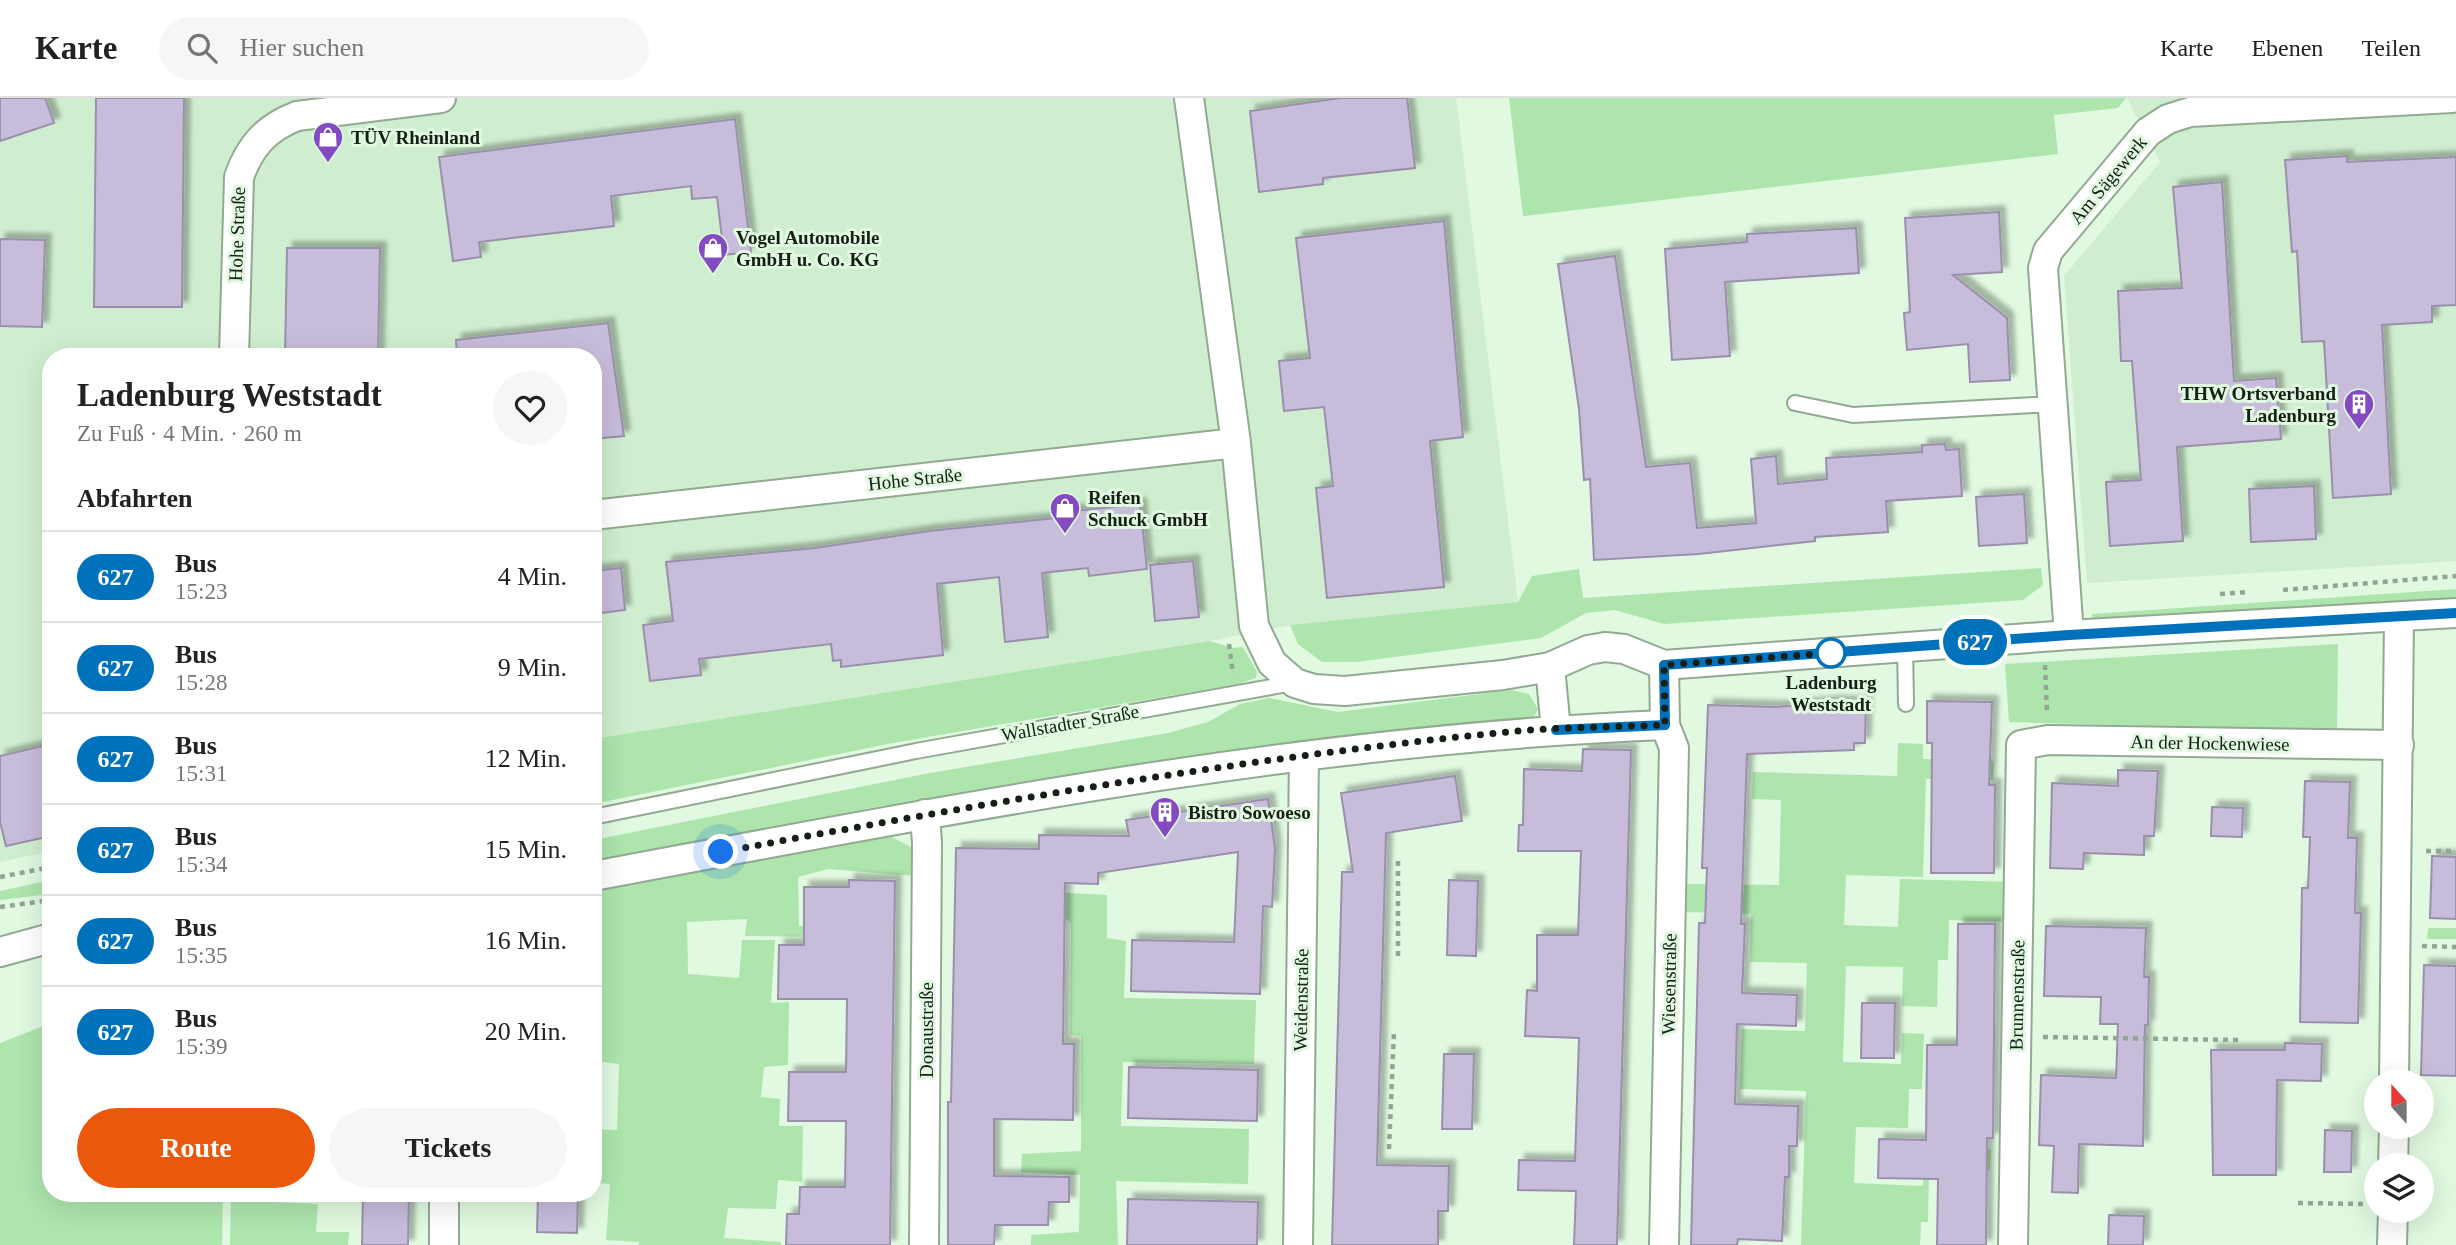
<!DOCTYPE html>
<html lang="de">
<meta charset="utf-8">
<style>
body{margin:0;font-family:"Times New Roman",serif;background:#f6f6f6;color:#222;height:100vh;display:flex;flex-direction:column;font-size:26px;white-space:nowrap}
*{box-sizing:border-box;margin:0}
p{font-size:23px;color:#767676}
.icon{flex:none;width:38px;height:38px;fill:none;stroke:currentColor;stroke-width:2;stroke-linecap:round;stroke-linejoin:round}
.map{position:relative;flex:1;overflow:hidden}
.side{position:absolute;left:42px;top:250px;width:560px;height:854px;display:flex;flex-direction:column;background:#fff;border-radius:28px;box-shadow:0 7px 28px #0002}
.side>*{flex:none}
.badge{padding:0 14px;border-radius:23px;font-size:24px;line-height:46px}
.needle{width:46px;rotate:339deg}
.buttons{position:absolute;left:2364px;top:971px;display:grid;gap:14px}
.buttons a{display:grid;place-items:center;width:70px;height:70px;border-radius:50%;background:#fff;box-shadow:0 7px 28px #0002;font-size:35px}
.you{position:absolute;width:35px;height:35px;margin:-18px;border:5px solid #fff;border-radius:50%;background:#1a73e8;box-shadow:0 0 0 10px #1a73e833}
.map>.badge{position:absolute;translate:-50% -50%;box-shadow:0 0 0 4px #fff}
h2{padding:0 35px;font-size:26px;line-height:63px}
.round{display:grid;place-items:center;flex:none;width:74px;height:74px;border-radius:37px;background:#f6f6f6}
.summary{display:flex;align-items:center;justify-content:space-between;height:119px;padding:0 35px}
h1{font-size:33px;font-weight:800;line-height:52px}
.action{display:flex;gap:14px;margin-top:auto;padding:14px 35px}
.action a{flex:1;height:80px;border-radius:42px;background:#ea580c;color:#fff;font-size:28px;font-weight:800;line-height:80px;text-align:center}
.action a+a{background:#f6f6f6;color:#222}
ul{padding:0;list-style:none}
li{display:flex;align-items:center;gap:21px;height:91px;padding:0 35px;border-top:2px solid #e0e0e0}
li div{flex:1}
li b{display:block;font-size:26px}
li em{font-style:normal}
li .badge{min-width:77px;font-weight:700;text-align:center}
header{display:flex;align-items:center;gap:42px;box-sizing:border-box;height:98px;padding:0 35px;background:#fff;border-bottom:2px solid #e0e0e0}
header strong{font-size:33px}
nav{display:flex;gap:38px;margin-inline-start:auto;font-size:24px}
.search{width:490px;height:63px;background:#f6f6f6;display:flex;align-items:center;gap:18px;box-sizing:border-box;padding:0 24px;border-radius:38px;color:#767676;font-size:26px}
.map>svg:first-child{display:block}
.built{fill:#cfeecf}
.green{fill:#ade5ad}
.building{fill:#c7bcda;stroke:#9a90ac;stroke-width:2;filter:url(#shadow)}
.lines{fill:none;stroke-linecap:round;stroke-linejoin:round}
.lane-casing{stroke:#92a992;stroke-width:18}
.street-casing{stroke:#92a992;stroke-width:32}
.path{stroke:#92a592;stroke-width:4.5;stroke-dasharray:5 5;stroke-linecap:butt}
.lane{stroke:#fff;stroke-width:14}
.street{stroke:#fff;stroke-width:28}
.line-casing{stroke:#fff;stroke-width:16}
.line{stroke:#0072bc;stroke-width:10}
.walk{stroke:#161f16;stroke-width:7;stroke-dasharray:0 12.6}
.stop-dot{fill:#fff;stroke:#0072bc;stroke-width:3.5}
.labels{text-anchor:middle;dominant-baseline:central;stroke-width:6;stroke-linejoin:round;paint-order:stroke}
.poi-label{font-size:19px;font-weight:bold;fill:#161f16;stroke:#e0f9e0;text-anchor:start}
.street-label{font-size:19px;fill:#161f16;stroke:#e0f9e0}
.stop-label{font-size:19px;font-weight:bold;fill:#161f16;stroke:#e0f9e0}
</style>
<header>
<strong>Karte</strong>
<div class="search"><svg class="icon" aria-label="search" viewBox="0 0 24 24"><circle cx="10" cy="10" r="6"/><path d="M15 15l6 6"/></svg>Hier suchen</div>
<nav><a>Karte</a><a>Ebenen</a><a>Teilen</a></nav>
</header>
<div class="map">
<svg width="2456" height="1147" viewBox="0 0 2456 1147">
<defs>
<filter id="shadow"><feDropShadow dx="6" dy="-6" stdDeviation="2" flood-color="#0004"/></filter>
</defs>
<rect width="100%" height="100%" fill="#e0f9e0"/>
<g class="built">
<polygon points="0,0 1456,0 1518,504 1290,527 1210,543 593,641 593,259 51,259 51,753 0,764"/>
<polygon points="2127,0 2456,0 2456,463 2087,485 2064,178 2160,64"/>
</g>
<g class="green">
<polygon points="1509,0 2126,0 2118,10 2054,17 2058,56 1523,118"/>
<polygon points="2041,470 2043,487 2023,502 1664,526 1615,512 1586,515 1541,540 1356,564 1322,564 1298,546 1290,527 1518,504 1532,478 1579,471 1583,500"/>
<polygon points="2456,491 2456,503 2094,524 2092,516"/>
<polygon points="1210,543 1233,550 1243,549 1257,574 1256,580 1238,586 893,645 593,706 593,641"/>
<polygon points="2338,546 2337,633 2009,624 2005,566"/>
<polygon points="1511,592 1529,596 1538,611 1533,621 1208,657 888,717 886,707 593,764 593,742 930,675 1168,635 1208,624 1240,606 1269,600 1338,614"/>
<polygon points="1898,645 1923,646 1923,661 1994,663 1993,682 1926,681 1923,779 1846,777 1844,827 1898,829 1900,781 2014,784 2013,824 1949,822 1948,862 1938,862 1937,909 1902,908 1903,869 1846,868 1843,964 1901,966 1902,935 1924,936 1922,991 1909,991 1908,1030 1856,1029 1854,1085 1923,1088 1924,1049 1991,1051 1990,1072 1929,1071 1928,1124 1921,1124 1920,1147 1801,1147 1806,993 1740,991 1742,931 1805,933 1807,865 1750,864 1751,816 1686,814 1687,786 1779,787 1781,702 1752,701 1753,674 1897,678"/>
<polygon points="888,737 917,752 916,778 828,771 798,779 799,828 838,827 836,839 745,838 747,821 687,824 688,876 739,880 742,842 775,842 771,905 789,904 788,967 764,969 761,999 780,1001 779,1028 803,1028 802,1084 778,1082 776,1111 728,1110 724,1140 781,1144 781,1147 639,1147 639,1144 606,1142 610,1086 593,1085 593,1031 617,1032 619,966 593,963 593,792"/>
<polygon points="51,782 51,796 0,802 0,793"/>
<polygon points="1031,793 1107,797 1107,840 1126,843 1124,900 1256,902 1254,966 1123,964 1121,1028 1249,1031 1248,1086 1116,1083 1118,1147 1031,1147 1031,1137 1079,1134 1080,1077 1021,1074 1022,1056 1081,1053 1081,938 1070,937 1071,825"/>
<polygon points="2428,830 2456,830 2456,841 2427,841"/>
<polygon points="51,925 51,1096 223,1096 222,1147 0,1147 0,945"/>
<polygon points="231,1096 272,1096 272,1104 318,1106 316,1134 349,1134 348,1147 230,1147"/>
</g>
<g class="building">
<polygon points="0,0 45,0 54,25 0,43"/>
<polygon points="96,0 184,0 182,209 94,209"/>
<polygon points="1340,0 1407,0 1415,70 1323,80 1323,86 1259,94 1250,13"/>
<polygon points="735,21 751,154 724,157 717,99 692,101 691,88 611,98 614,128 479,144 481,159 453,163 439,59"/>
<polygon points="2347,58 2347,64 2456,59 2456,207 2432,208 2432,224 2382,227 2391,396 2333,400 2324,243 2302,244 2297,153 2292,154 2285,62"/>
<polygon points="2222,84 2234,283 2276,280 2281,341 2177,349 2183,443 2110,448 2106,384 2141,382 2132,263 2121,263 2118,193 2182,190 2173,89"/>
<polygon points="1999,114 2002,174 1953,177 2007,220 2010,282 1970,284 1968,246 1907,252 1904,215 1910,214 1905,120"/>
<polygon points="1444,123 1463,339 1430,343 1444,489 1327,500 1316,390 1333,388 1324,309 1284,313 1279,263 1310,260 1296,140"/>
<polygon points="1856,130 1859,175 1725,184 1730,258 1672,262 1665,151 1747,144 1747,136"/>
<polygon points="0,141 45,142 42,229 0,228"/>
<polygon points="287,150 380,150 378,259 285,259"/>
<polygon points="1615,158 1646,369 1690,365 1697,430 1756,425 1751,361 1776,358 1778,386 1827,381 1826,360 1922,354 1922,347 1945,346 1946,352 1959,351 1962,398 1886,403 1888,434 1815,439 1815,443 1699,456 1594,462 1590,381 1584,382 1579,311 1558,166"/>
<polygon points="608,225 624,338 593,341 593,259 457,259 456,242"/>
<polygon points="2314,388 2316,441 2251,444 2249,391"/>
<polygon points="2024,396 2027,445 1979,448 1976,399"/>
<polygon points="1140,406 1147,471 1089,478 1088,470 1042,475 1048,539 1005,544 999,479 937,486 943,557 841,569 841,562 833,563 831,546 699,561 701,577 650,583 643,527 673,523 666,464 815,450 929,433 1056,420 1055,415"/>
<polygon points="1193,463 1199,519 1155,523 1150,467"/>
<polygon points="621,470 625,512 593,516 593,473"/>
<polygon points="1927,603 1992,604 1989,687 1995,687 1994,775 1931,775 1932,645 1927,645"/>
<polygon points="1836,604 1866,605 1865,645 1854,645 1854,652 1747,656 1741,826 1745,826 1742,895 1797,897 1796,928 1737,926 1735,1006 1798,1008 1797,1048 1789,1048 1789,1079 1785,1079 1782,1143 1738,1141 1737,1147 1691,1147 1699,825 1705,825 1707,770 1702,770 1708,607 1775,609"/>
<polygon points="51,646 51,738 6,748 0,724 0,658"/>
<polygon points="1583,651 1631,652 1617,1147 1574,1147 1576,1093 1518,1092 1519,1062 1575,1063 1579,940 1525,938 1527,892 1537,893 1537,837 1578,837 1581,753 1518,753 1519,727 1523,727 1524,671 1582,673"/>
<polygon points="2118,672 2158,673 2154,738 2144,738 2144,757 2084,755 2083,771 2050,770 2052,685 2118,688"/>
<polygon points="1455,678 1462,723 1386,735 1377,1067 1449,1068 1448,1113 1438,1113 1438,1147 1332,1147 1342,774 1353,774 1341,695"/>
<polygon points="2305,683 2350,684 2348,740 2357,740 2355,815 2361,815 2358,925 2300,924 2302,790 2308,790 2310,739 2303,739"/>
<polygon points="1268,701 1275,750 1272,809 1263,808 1260,896 1131,893 1132,842 1234,844 1238,754 1098,775 1098,786 1065,785 1063,946 1074,946 1073,1022 994,1021 994,1078 1069,1079 1069,1104 1049,1104 1048,1127 995,1127 994,1147 948,1147 948,1004 951,1004 956,750 1039,751 1039,737 1129,738 1126,722"/>
<polygon points="2212,709 2243,710 2242,739 2211,738"/>
<polygon points="2432,758 2456,759 2456,821 2430,820"/>
<polygon points="849,782 895,783 890,1147 786,1147 787,1116 799,1116 800,1089 845,1089 846,1023 788,1023 789,974 846,974 847,901 778,901 779,847 804,847 804,789 849,789"/>
<polygon points="1449,782 1478,783 1476,858 1447,857"/>
<polygon points="1958,826 1995,826 1993,1040 1987,1040 1986,1147 1937,1147 1938,1081 1878,1080 1879,1041 1926,1042 1927,947 1957,947"/>
<polygon points="2046,828 2146,830 2144,879 2149,879 2148,927 2145,927 2143,1048 2079,1046 2078,1095 2052,1094 2054,1048 2039,1047 2041,977 2116,980 2118,926 2100,926 2101,899 2044,898"/>
<polygon points="2424,867 2456,868 2456,978 2421,977"/>
<polygon points="1862,905 1895,905 1894,960 1861,960"/>
<polygon points="2285,945 2322,946 2321,983 2277,982 2276,1077 2213,1077 2211,952 2285,952"/>
<polygon points="1444,956 1474,956 1472,1031 1442,1031"/>
<polygon points="1129,969 1258,972 1257,1023 1128,1020"/>
<polygon points="2325,1032 2352,1033 2351,1074 2324,1074"/>
<polygon points="363,1096 409,1096 408,1147 362,1147"/>
<polygon points="538,1096 578,1096 577,1135 537,1134"/>
<polygon points="1128,1101 1258,1104 1257,1147 1127,1147"/>
<polygon points="2109,1117 2144,1118 2143,1147 2108,1147"/>
</g>
<g class="lines">
<g class="lane-casing">
<g id="lane">
<polyline points="1795,305 1853,317 2053,306"/>
<polyline points="1905,549 1906,606"/>
<polyline points="593,719 916,653 1293,585"/>
</g>
</g>
<g class="street-casing">
<g id="street">
<polyline points="1189,0 1236,345 1254,528 1272,565 1295,585 1314,591 1345,593 1503,577 1550,569 1588,552 1605,549 1624,551 1664,567 2069,537 2456,515"/>
<path d="M 234,259 L 239,79 C 250,48 266,30 297,18 L 441,0"/>
<polyline points="593,417 1236,345"/>
<polyline points="2069,537 2043,170 2048,153 2148,34 2168,21 2190,14 2452,0"/>
<polyline points="1664,567 1665,627 1674,650 1664,1147"/>
<polyline points="1550,569 1556,632"/>
<path d="M 593,778 C 948,712 1304,641 1665,627"/>
<polyline points="0,854 51,840"/>
<polyline points="2394,984 2399,519"/>
<polyline points="2393,1068 2394,1029"/>
<polyline points="444,1147 444,1096"/>
<polyline points="924,1147 927,745 925,716"/>
<polyline points="1298,1147 1304,658"/>
<polyline points="2013,1147 2021,647 2048,642 2399,647"/>
<polyline points="2392,1147 2393,1113"/>
</g>
</g>
<g class="path">
<polyline points="2283,492 2456,478"/>
<polyline points="2220,496 2249,494"/>
<polyline points="1229,546 1233,576"/>
<polyline points="2045,567 2047,614"/>
<polyline points="2426,753 2456,753"/>
<polyline points="0,779 51,769"/>
<polyline points="0,809 51,802"/>
<polyline points="2422,848 2456,849"/>
<polyline points="1398,858 1398,762"/>
<polyline points="2043,939 2238,942"/>
<polyline points="1389,1051 1394,933"/>
<polyline points="2298,1105 2365,1106"/>
</g>
<use href="#lane" class="lane"/>
<use href="#street" class="street"/>
</g>
<g class="lines">
<g class="line-casing">
<polyline id="line" points="1556,632 1665,627 1664,567 2069,537 2456,515"/>
</g>
<use href="#line" class="line"/>
<path class="walk" d="M 721,754 C 981,706 1243,660 1507,634 C 1559,629 1613,629 1665,627 L 1664,567 L 1831,555"/>
</g>
<defs>
<g id="shop-pin" transform="scale(1.575)"><path d="M0 17L-7.5 6A9.5 9.5 0 1 1 7.5 6Z" fill="#834ac1" stroke="#e0f9e0"/><path d="M-5-2.5h2.3a2.7 3.5 0 0 1 5.4 0H5L5.5 6h-11ZM-1.5-2.5h3a1.5 2.3 0 0 0-3 0Z" fill="#fff"/></g>
<g id="building-pin" transform="scale(1.575)"><path d="M0 17L-7.5 6A9.5 9.5 0 1 1 7.5 6Z" fill="#834ac1" stroke="#e0f9e0"/><path d="M-4-6H4V6H1V3H-1V6H-4ZM-2.5-4.3h1.7v1.8h-1.7ZM.8-4.3h1.7v1.8H.8ZM-2.5-1h1.7V.8h-1.7ZM.8-1h1.7V.8H.8Z" fill="#fff"/></g>
</defs>
<g fill-rule="evenodd">
<use href="#shop-pin" x="328" y="39"/>
<use href="#shop-pin" x="713" y="150"/>
<use href="#building-pin" x="2359" y="306"/>
<use href="#shop-pin" x="1065" y="410"/>
<use href="#building-pin" x="1165" y="714"/>
</g>
<circle class="stop-dot" cx="1831" cy="555" r="14"/>
<g class="labels">
<g class="poi-label">
<text x="351" y="39">TÜV Rheinland</text>
<text x="736" y="139">Vogel Automobile<tspan x="736" dy="22">GmbH u. Co. KG</tspan></text>
<text x="2336" y="295" text-anchor="end">THW Ortsverband<tspan x="2336" dy="22">Ladenburg</tspan></text>
<text x="1088" y="399">Reifen<tspan x="1088" dy="22">Schuck GmbH</tspan></text>
<text x="1188" y="714">Bistro Sowoeso</text>
</g>
<g class="street-label">
<text transform="translate(2108 82) rotate(-50)">Am Sägewerk</text>
<text transform="translate(237 136) rotate(-88)">Hohe Straße</text>
<text transform="translate(915 381) rotate(-6)">Hohe Straße</text>
<text transform="translate(1070 625) rotate(-10)">Wallstadter Straße</text>
<text transform="translate(2210 645) rotate(1)">An der Hockenwiese</text>
<text transform="translate(1669 886) rotate(-89)">Wiesenstraße</text>
<text transform="translate(2017 897) rotate(-89)">Brunnenstraße</text>
<text transform="translate(1301 902) rotate(-89)">Weidenstraße</text>
<text transform="translate(926 932) rotate(-90)">Donaustraße</text>
</g>
<g class="stop-label">
<text x="1831" y="584">Ladenburg<tspan x="1831" dy="22">Weststadt</tspan></text>
</g>
</g>
</svg>
<div class="buttons">
<a><svg class="needle" viewBox="-14 -14 28 28"><path d="M0-13l5 13h-10z" fill="#e53935"/><path d="M0 13l5-13h-10z" fill="#767676"/></svg></a>
<a><svg class="icon" aria-label="layers" viewBox="0 0 24 24"><path d="M12 4l9 5-9 5-9-5zM3 14l9 5 9-5"/></svg></a>
</div>
<div class="you" style="left:721px;top:754px"></div>
<b class="badge" style="left:1975px;top:544px;background:#0072bc;color:#fff">627</b>
<section class="side">
<div class="summary"><div><h1>Ladenburg Weststadt</h1><p>Zu Fuß · 4 Min. · 260 m</p></div><a class="round"><svg class="icon" aria-label="heart" viewBox="0 0 24 24"><path d="M12 20l-8-8c-3-5 5-10 8-4 3-6 11-1 8 4z"/></svg></a></div>
<h2>Abfahrten</h2>
<ul>
<li><span class="badge" style="background:#0072bc;color:#fff">627</span><div><b>Bus</b><p>15:23</p></div><em>4 Min.</em></li>
<li><span class="badge" style="background:#0072bc;color:#fff">627</span><div><b>Bus</b><p>15:28</p></div><em>9 Min.</em></li>
<li><span class="badge" style="background:#0072bc;color:#fff">627</span><div><b>Bus</b><p>15:31</p></div><em>12 Min.</em></li>
<li><span class="badge" style="background:#0072bc;color:#fff">627</span><div><b>Bus</b><p>15:34</p></div><em>15 Min.</em></li>
<li><span class="badge" style="background:#0072bc;color:#fff">627</span><div><b>Bus</b><p>15:35</p></div><em>16 Min.</em></li>
<li><span class="badge" style="background:#0072bc;color:#fff">627</span><div><b>Bus</b><p>15:39</p></div><em>20 Min.</em></li>
</ul>
<div class="action"><a>Route</a><a>Tickets</a></div>
</section>
</div>
